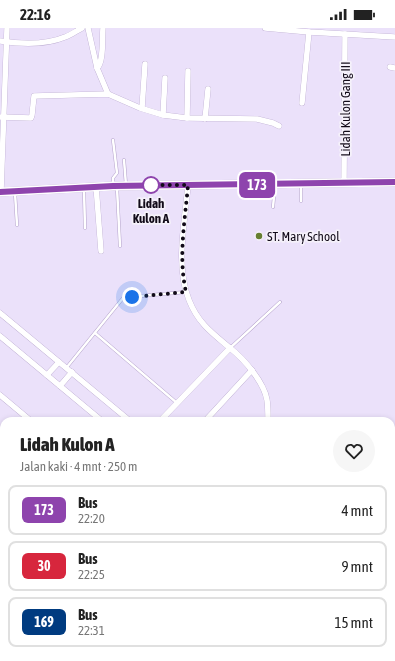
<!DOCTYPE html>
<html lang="id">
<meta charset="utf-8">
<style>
body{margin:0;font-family:"Asap Condensed",sans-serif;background:#f6f6f6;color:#222;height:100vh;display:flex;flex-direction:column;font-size:15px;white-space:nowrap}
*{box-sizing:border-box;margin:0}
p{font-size:13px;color:#767676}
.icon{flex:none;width:22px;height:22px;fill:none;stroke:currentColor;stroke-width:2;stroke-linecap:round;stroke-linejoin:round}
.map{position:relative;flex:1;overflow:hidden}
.panel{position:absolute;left:0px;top:389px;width:395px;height:244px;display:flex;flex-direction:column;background:#fff;border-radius:12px 12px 0 0;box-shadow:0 2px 6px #0003}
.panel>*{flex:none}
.badge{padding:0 8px;border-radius:6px;font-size:14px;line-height:26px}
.you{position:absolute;width:20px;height:20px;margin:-10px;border:3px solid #fff;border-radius:50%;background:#1a73e8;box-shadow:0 0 0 6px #1a73e833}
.map>.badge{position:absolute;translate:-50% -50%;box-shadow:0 0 0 2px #fff}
.round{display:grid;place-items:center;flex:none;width:42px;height:42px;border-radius:21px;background:#f6f6f6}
.overview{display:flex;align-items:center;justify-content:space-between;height:68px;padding:0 20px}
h1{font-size:19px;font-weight:800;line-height:30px}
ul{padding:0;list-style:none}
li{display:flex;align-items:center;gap:12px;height:50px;margin:0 8px 6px;padding:0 12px;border:2px solid #e0e0e0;border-radius:8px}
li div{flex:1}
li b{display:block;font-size:15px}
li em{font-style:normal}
li .badge{min-width:44px;font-weight:700;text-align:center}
.status{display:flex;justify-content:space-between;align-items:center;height:28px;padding:0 20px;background:#fff;direction:ltr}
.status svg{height:11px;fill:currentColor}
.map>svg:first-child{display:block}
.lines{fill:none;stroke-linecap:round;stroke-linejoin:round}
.service-casing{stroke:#b4a2cb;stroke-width:3.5}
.minor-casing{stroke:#b4a2cb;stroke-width:6}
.secondary-casing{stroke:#b4a2cb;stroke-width:9}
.service{stroke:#fff;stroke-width:2.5}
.minor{stroke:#fff;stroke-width:5.5}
.secondary{stroke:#fff;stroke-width:8}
.line-casing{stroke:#fff;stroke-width:9}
.line{stroke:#8e44ad;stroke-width:6}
.walk{stroke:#110a18;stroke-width:4;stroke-dasharray:0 7.2}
.stop-dot{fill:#fff;stroke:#8e44ad;stroke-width:2}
.poi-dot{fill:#667e31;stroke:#f5f1fa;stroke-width:1.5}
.labels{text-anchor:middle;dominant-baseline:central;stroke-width:3.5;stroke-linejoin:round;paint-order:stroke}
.street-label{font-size:13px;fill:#110a18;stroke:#f5f1fa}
.stop-label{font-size:13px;font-weight:bold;fill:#110a18;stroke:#f5f1fa}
.poi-label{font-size:13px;fill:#110a18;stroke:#f5f1fa;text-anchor:start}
</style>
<div class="status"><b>22:16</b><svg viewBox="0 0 49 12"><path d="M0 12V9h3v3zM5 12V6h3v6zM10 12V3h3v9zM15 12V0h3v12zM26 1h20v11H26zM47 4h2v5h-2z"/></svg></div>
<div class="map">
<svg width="395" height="633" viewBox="0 0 395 633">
<rect width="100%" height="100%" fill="#ebe1fa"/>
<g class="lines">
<g class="service-casing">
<g id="service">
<polyline points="124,132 126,157"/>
<polyline points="113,157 113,150 117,145 113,112"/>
<polyline points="117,160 120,218"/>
<polyline points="84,162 85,200"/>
<polyline points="15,165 17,197"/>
<polyline points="301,173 301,157"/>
<polyline points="273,179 275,158"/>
<polyline points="95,305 177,375"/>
<polyline points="230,320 280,274"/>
<polyline points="67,339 123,270 140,268 186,264"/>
<polyline points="293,633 293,629"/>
<polyline points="302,633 302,629"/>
</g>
</g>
<g class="minor-casing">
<g id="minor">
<polyline points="88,0 97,40 108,66"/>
<polyline points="265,0 309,4 395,9"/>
<path d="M 0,13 C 20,16 46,17 65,9 C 71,7 76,3 82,0"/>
<polyline points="390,39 395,40"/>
<path d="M 97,40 C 104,34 102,10 103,0"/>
<polyline points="302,75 309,4"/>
<polyline points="142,80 145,36"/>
<polyline points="163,87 165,50"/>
<polyline points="0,89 31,90 32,87 34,68 108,66 140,80 163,87 187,90 257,91 273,95 279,98"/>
<polyline points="187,90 188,43"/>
<polyline points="205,91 208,61"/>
<polyline points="344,155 345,6"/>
<path d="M 188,157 C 185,194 175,237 189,272 C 198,295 212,305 230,320 C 244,331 264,354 267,372 C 268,378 268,386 268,393"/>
<polyline points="96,158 101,223"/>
<polyline points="1,163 7,0"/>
<polyline points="0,285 130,393"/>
<polyline points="0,308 102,393"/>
<polyline points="47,347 59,334"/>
<polyline points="60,358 72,344"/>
<polyline points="0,367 31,393"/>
<polyline points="160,393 230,320"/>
<polyline points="205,393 252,342"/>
<polyline points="0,554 4,550"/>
<polyline points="0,604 4,600"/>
<polyline points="232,629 251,631"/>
<polyline points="118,633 118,629"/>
</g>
</g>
<g class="secondary-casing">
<polyline id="secondary" points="0,164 113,158 395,154"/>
</g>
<use href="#service" class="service"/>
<use href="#minor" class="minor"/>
<use href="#secondary" class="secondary"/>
</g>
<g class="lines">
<g class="line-casing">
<polyline id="line" points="0,164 113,158 395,154"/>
</g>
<use href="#line" class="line"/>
<path class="walk" d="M 132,269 L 186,264 C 178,229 185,193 188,157 L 151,157"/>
</g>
<circle class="stop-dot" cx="151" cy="157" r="8"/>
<circle class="poi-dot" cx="259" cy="208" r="4"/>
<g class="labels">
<g class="street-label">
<text transform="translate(345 81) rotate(-90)">Lidah Kulon Gang III</text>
</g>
<g class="stop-label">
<text x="151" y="175">Lidah<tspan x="151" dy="15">Kulon A</tspan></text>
</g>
<g class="poi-label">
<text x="267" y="208">ST. Mary School</text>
</g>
</g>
</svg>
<div class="you" style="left:132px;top:269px"></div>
<b class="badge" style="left:257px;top:157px;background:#8e44ad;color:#fff">173</b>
<section class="panel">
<div class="overview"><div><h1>Lidah Kulon A</h1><p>Jalan kaki · 4 mnt · 250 m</p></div><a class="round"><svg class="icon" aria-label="heart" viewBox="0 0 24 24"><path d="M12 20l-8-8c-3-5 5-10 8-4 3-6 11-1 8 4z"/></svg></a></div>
<ul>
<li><span class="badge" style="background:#8e44ad;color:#fff">173</span><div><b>Bus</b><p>22:20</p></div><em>4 mnt</em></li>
<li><span class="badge" style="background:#d7263d;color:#fff">30</span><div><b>Bus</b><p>22:25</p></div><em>9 mnt</em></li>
<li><span class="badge" style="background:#003b80;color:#fff">169</span><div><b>Bus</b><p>22:31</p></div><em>15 mnt</em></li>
</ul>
</section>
</div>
